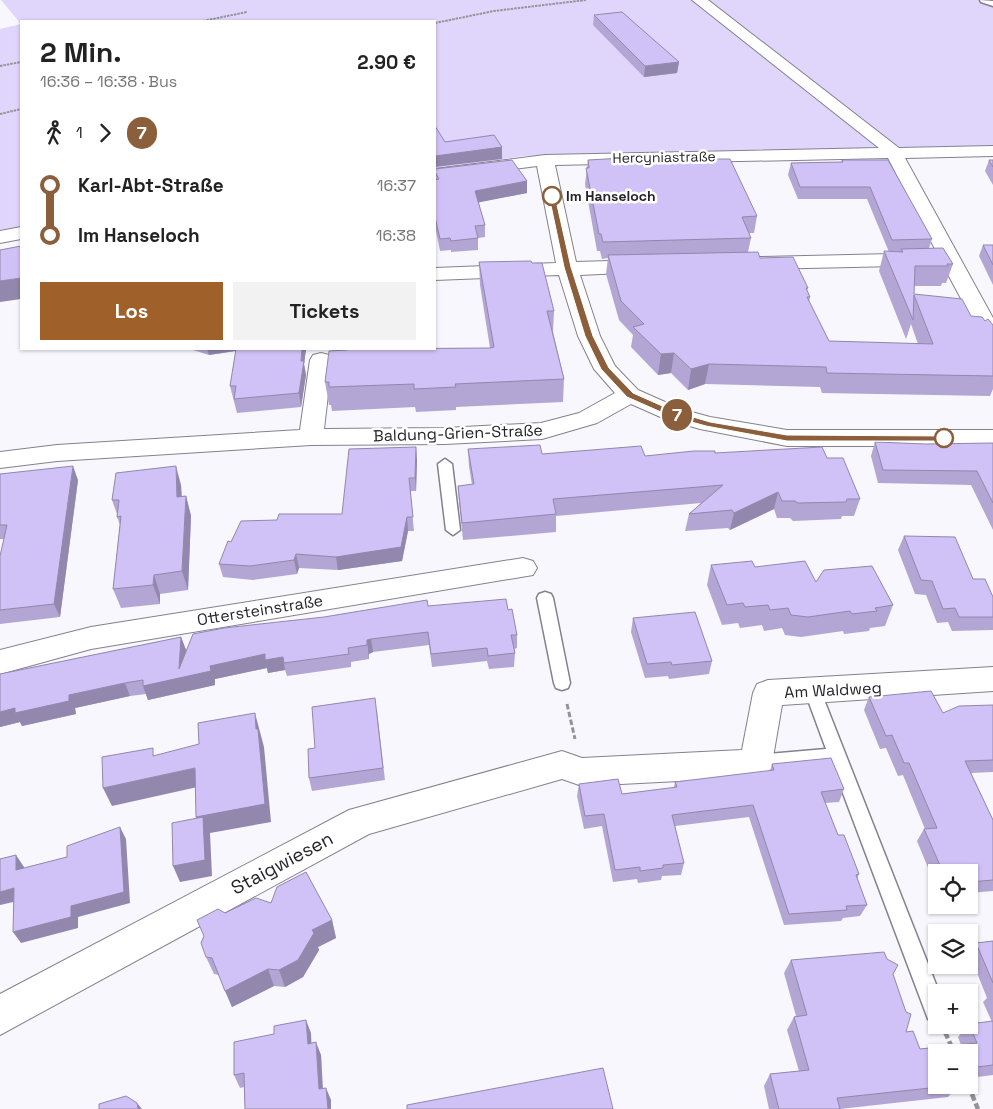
<!DOCTYPE html>
<html lang="de">
<meta charset="utf-8">
<style>
body{margin:0;font-family:"Space Grotesk",sans-serif;background:#f2f2f2;color:#222;height:100vh;display:flex;flex-direction:column;font-size:19px;white-space:nowrap}
*{box-sizing:border-box;margin:0}
p{font-size:16px;color:#767676}
.icon{flex:none;width:28px;height:28px;fill:none;stroke:currentColor;stroke-width:2;stroke-linecap:round;stroke-linejoin:round}
.map{position:relative;flex:1;overflow:hidden}
.panel{position:absolute;left:20px;top:20px;width:416px;height:330px;display:flex;flex-direction:column;background:#fff;border-radius:0px;box-shadow:0 1px 4px #0004}
.panel>*{flex:none}
.badge{padding:0 10px;border-radius:16px;font-size:18px;line-height:32px}
.buttons{position:absolute;left:928px;top:864px;display:grid;gap:10px}
.buttons a{display:grid;place-items:center;width:50px;height:50px;border-radius:0px;background:#fff;box-shadow:0 1px 4px #0004;font-size:25px}
.map>.badge{position:absolute;translate:-50% -50%;box-shadow:0 0 0 2px #fff}
.legs{display:flex;align-items:center;gap:8px;height:55px;padding:0 20px;font-size:16px}
.legs p{margin-inline-start:auto}
.overview{display:flex;align-items:center;justify-content:space-between;height:85px;padding:0 20px}
h1{font-size:28px;font-weight:700;line-height:38px}
.cta{display:flex;gap:10px;margin-top:auto;padding:10px 20px}
.cta a{flex:1;height:58px;border-radius:0px;background:#a06029;color:#fff;font-size:20px;font-weight:700;line-height:58px;text-align:center}
.cta a+a{background:#f2f2f2;color:#222}
ul{padding:0 20px;list-style:none}
li{display:flex;align-items:center;gap:18px;height:50px;font-size:19px}
li i{display:grid;place-items:center;width:8px;height:100%;margin:0 6px;background:currentColor}
li i::after{content:'';width:12px;height:12px;margin:-6px;border:4px solid;border-radius:50%;background:#fff}
li p{margin-inline-start:auto}
li:first-child i{background:linear-gradient(#0000 50%,currentColor 0)}
li:last-child i{background:linear-gradient(currentColor 50%,#0000 0)}
.map>svg:first-child{display:block}
.green{fill:#e0d6fb}
.lines{fill:none;stroke-linecap:round;stroke-linejoin:round}
.service-casing{stroke:#84808f;stroke-width:3}
.minor-casing{stroke:#84808f;stroke-width:2}
.path-far2{stroke:#959399;stroke-width:2;stroke-dasharray:2.5 1;stroke-linecap:butt}
.path-far1{stroke:#959399;stroke-width:3;stroke-dasharray:5.5 2.5;stroke-linecap:butt}
.path{stroke:#959399;stroke-width:4.5;stroke-dasharray:7 3;stroke-linecap:butt}
.service{fill:#fff;fill-rule:evenodd}
.minor{fill:#fff;fill-rule:evenodd}
.wall{fill:#b3a6d4}
.shaded-wall{fill:#9287ac}
.building{fill:#d0c1f6;stroke:#9287ac}
.line-1{fill:#8b5e3c;stroke:#fff}
.stop-1-dot{fill:#fff;stroke:#8b5e3c;stroke-width:2.5}
.labels{text-anchor:middle;dominant-baseline:central;stroke-width:5;stroke-linejoin:round;paint-order:stroke}
.far-street-label{font-size:14px;fill:#26242a;stroke:#fff}
.far-stop-label{font-size:14px;font-weight:bold;fill:#26242a;stroke:#fff;text-anchor:start}
.street-label{font-size:16px;fill:#26242a;stroke:#fff}
.near-street-label{font-size:19px;fill:#26242a;stroke:#fff}
</style>
<div class="map">
<svg width="993" height="1109" viewBox="0 0 993 1109">
<rect width="100%" height="100%" fill="#f8f7fd"/>
<polygon class="green" points="1,0 982,0 993,5 993,146 523,156 435,169 435,21 21,21 21,229 0,232 0,29 21,24"/>
<g class="lines">
<g class="service-casing">
<g id="service">
<polygon points="980,0 993,1 993,6 981,2"/>
<polygon points="445,459 452,464 460,530 453,535 446,530 438,464"/>
<polygon points="545,592 551,594 553,598 570,683 568,688 562,690 556,688 554,683 537,598 539,594"/>
<polygon points="813,685 819,687 821,692 939,992 936,992 936,1022 928,1019 925,1011 832,764 756,771 750,768 747,763 750,758 756,755 826,749 805,692 807,687"/>
</g>
</g>
<g class="minor-casing">
<g id="minor">
<polygon points="692,0 708,0 899,148 993,146 993,156 905,158 993,318 993,345 985,343 982,338 943,265 759,269 752,267 749,263 752,259 759,257 937,253 888,158 555,165 576,262 643,260 650,262 653,266 650,270 643,272 580,275 600,336 615,366 638,390 681,409 710,417 787,430 993,430 993,446 787,446 700,429 665,419 631,404 597,423 542,439 445,444 311,445 57,461 0,468 0,452 57,445 300,430 310,360 313,355 321,353 329,355 332,360 324,429 445,428 541,423 579,413 615,393 594,369 578,336 559,275 435,280 435,268 556,263 537,166 435,179 435,169 545,155 879,148"/>
<polygon points="21,227 21,239 0,243 0,231"/>
<polygon points="523,558 533,561 537,568 533,575 91,649 0,674 0,650 91,627"/>
<polygon points="993,667 993,691 782,705 772,763 768,773 756,777 582,786 562,779 369,834 0,1035 0,994 349,810 562,751 582,758 742,750 753,693 757,684 768,680"/>
</g>
</g>
<g class="path-far2">
<polyline points="203,21 247,12"/>
<polyline points="435,23 494,11 586,0"/>
<polyline points="0,66 21,62"/>
<polyline points="0,114 21,109"/>
</g>
<polyline class="path-far1" points="567,704 575,739"/>
<g class="path">
<polyline points="945,1032 954,1052"/>
<polyline points="968,1085 978,1109"/>
</g>
<use href="#service" class="service"/>
<use href="#minor" class="minor"/>
</g>
<g class="wall">
<polygon points="594,15 679,62 677,73 644,77 593,25"/>
<polygon points="642,159 757,216 754,233 749,233 751,238 748,252 760,258 808,288 807,290 810,297 809,302 829,341 918,344 911,324 906,339 879,271 884,251 889,252 867,199 798,199 788,175 791,163 841,162 842,160 932,239 929,248 953,264 946,283 942,283 941,286 914,286 914,294 971,316 985,321 993,325 993,389 990,396 822,393 820,387 705,384 688,390 671,373 658,375 631,347 633,335 619,320 606,274 608,258 602,259 600,251 597,251 585,184 588,160"/>
<polygon points="989,160 993,160 993,185 985,171"/>
<polygon points="435,169 527,181 527,193 478,202 485,225 485,237 478,238 478,250 451,252 451,250 440,251 435,226"/>
<polygon points="983,245 993,245 993,285 979,256"/>
<polygon points="479,262 532,263 554,311 553,332 564,379 563,402 456,407 456,410 416,412 415,407 332,411 331,405 329,405 325,382 370,349 490,348 480,285"/>
<polygon points="190,349 306,349 304,364 306,375 301,407 237,413 230,386 236,351 209,355"/>
<polygon points="875,442 925,444 993,443 993,530 971,485 878,483 871,456"/>
<polygon points="416,447 417,461 416,491 410,491 414,531 408,531 402,561 338,570 299,568 297,574 253,580 223,577 219,564 231,542 277,520 342,514"/>
<polygon points="468,449 542,454 645,456 715,453 827,458 860,499 854,516 842,516 841,519 793,521 790,518 777,518 774,509 730,530 728,528 685,531 689,514 701,503 556,516 556,532 463,540 459,503 458,486 472,485 469,466"/>
<polygon points="0,474 78,480 60,617 0,624 0,556 4,539 0,539"/>
<polygon points="181,485 182,497 186,496 191,516 188,590 160,594 160,604 121,608 113,589 120,525 117,517 117,514 112,500"/>
<polygon points="904,536 973,579 993,597 993,630 952,631 948,622 937,623 926,595 915,594 898,550"/>
<polygon points="711,565 755,567 816,582 893,605 885,626 870,628 869,631 844,634 843,631 801,637 785,635 782,628 764,631 762,625 740,628 738,623 722,625 707,585"/>
<polygon points="428,606 508,610 517,635 517,648 514,649 515,653 514,667 489,669 487,661 432,667 429,645 373,652 369,654 369,659 351,662 351,667 287,676 285,670 268,673 267,668 215,679 215,685 148,700 146,694 130,696 75,708 76,714 22,726 20,722 0,727 0,674 181,637 186,650 185,654"/>
<polygon points="633,618 712,661 709,674 669,679 668,676 645,678 631,632"/>
<polygon points="869,697 943,713 993,705 993,772 971,773 993,820 993,891 969,893 969,872 936,872 936,887 917,841 924,829 925,829 903,775 898,776 886,748 880,749 864,710"/>
<polygon points="377,711 385,780 312,791 309,778 315,748"/>
<polygon points="772,764 844,789 839,802 825,803 838,835 859,874 857,879 867,905 860,916 843,918 841,921 784,925 749,817 675,826 684,863 681,875 662,876 661,880 638,883 637,879 613,882 602,826 584,829 577,796 579,784 622,794 674,788 675,782 770,771"/>
<polygon points="271,903 332,920 336,938 318,947 319,950 303,977 285,987 274,986 232,1007 219,975 214,974 206,957 225,913"/>
<polygon points="993,941 993,1075 969,1078 969,1052 936,1052 959,1085 948,1097 840,1109 769,1109 764,1086 770,1074 799,1071 787,1030 794,1017 796,1016 784,973 791,960 893,974 906,1032 920,1049 961,1045 958,1037 969,1024 992,1022 983,1002 987,998 969,953 976,943"/>
<polygon points="311,1033 311,1043 321,1055 323,1088 331,1100 331,1109 245,1109 244,1087 240,1088 234,1075"/>
</g>
<g class="shaded-wall">
<polygon points="679,62 677,73 644,77 645,66"/>
<polygon points="502,147 502,159 435,167 435,156"/>
<polygon points="527,181 527,193 476,203 475,191"/>
<polygon points="21,278 21,299 0,302 0,281"/>
<polygon points="207,349 241,349 241,350 209,355"/>
<polygon points="302,349 306,349 304,364 306,375 301,407 299,393"/>
<polygon points="674,353 671,373 658,375 661,354"/>
<polygon points="709,364 705,384 688,390 691,369"/>
<polygon points="416,447 417,461 416,491 415,478"/>
<polygon points="73,466 78,480 60,617 54,604"/>
<polygon points="176,466 181,485 182,517 177,497"/>
<polygon points="778,492 774,509 730,530 734,513"/>
<polygon points="186,496 191,516 188,590 182,571"/>
<polygon points="407,517 408,531 402,561 338,570 336,557"/>
<polygon points="296,554 299,568 297,574 294,560"/>
<polygon points="154,575 160,594 160,604 153,585"/>
<polygon points="181,637 186,650 184,677 210,666 265,654 283,657 284,663 285,670 268,673 267,668 215,679 215,685 148,700 143,686 179,669"/>
<polygon points="371,639 373,652 369,654 369,659 367,640"/>
<polygon points="125,683 130,696 75,708 76,714 22,726 20,722 0,727 0,712 69,695"/>
<polygon points="255,713 264,747 271,822 210,833 212,876 180,882 173,866 203,834 196,817 256,729"/>
<polygon points="195,768 202,786 112,806 103,788"/>
<polygon points="120,827 126,839 130,903 78,917 78,928 21,943 13,932"/>
<polygon points="16,855 24,867 23,881 16,870"/>
<polygon points="14,888 22,900 0,905 0,892"/>
<polygon points="332,920 336,938 318,947 319,950 303,977 285,987 279,970 312,930"/>
<polygon points="268,969 274,986 232,1007 225,991"/>
<polygon points="306,1020 311,1033 312,1057 308,1044"/>
<polygon points="316,1042 321,1055 323,1101 319,1089"/>
<polygon points="326,1088 331,1100 331,1109 328,1109"/>
<polygon points="137,1103 142,1109 138,1109"/>
</g>
<g class="building">
<polygon points="622,12 679,62 645,66 594,15"/>
<polygon points="435,126 445,142 494,135 502,147 435,156"/>
<polygon points="641,157 642,159 730,159 757,216 742,217 751,238 603,242 601,234 599,234 586,168 589,168 588,160"/>
<polygon points="512,160 527,181 475,191 485,225 475,226 478,238 451,241 450,238 440,239 435,217 435,180 439,179 435,172 435,169"/>
<polygon points="842,160 888,160 932,239 892,240 870,187 800,187 791,163 843,162"/>
<polygon points="989,160 993,160 993,167"/>
<polygon points="983,245 993,245 993,265"/>
<polygon points="21,246 21,278 0,281 0,250"/>
<polygon points="943,248 953,264 947,264 948,266 915,266 914,294 962,299 971,316 982,317 985,321 988,319 993,325 993,376 827,373 826,367 709,364 691,369 674,353 661,354 633,327 644,324 621,301 608,255 758,252 760,258 793,257 808,288 806,288 810,297 807,297 829,341 933,344 914,295 913,320 884,251 903,252 901,249"/>
<polygon points="531,261 532,263 542,263 554,311 547,311 564,379 455,384 456,387 414,389 414,384 329,387 329,382 325,382 329,351 347,350 347,349 490,348 494,347 479,262"/>
<polygon points="236,349 302,349 301,361 304,361 299,393 234,399 236,386 230,386"/>
<polygon points="875,442 925,444 993,443 993,503 977,471 883,470"/>
<polygon points="540,445 542,454 641,446 645,456 694,451 715,451 715,453 822,447 827,458 843,458 860,499 847,499 846,502 798,503 795,501 782,501 778,492 734,513 732,510 689,514 723,485 553,499 556,514 462,523 458,486 474,484 468,449"/>
<polygon points="416,447 415,478 409,478 413,517 407,517 401,547 336,557 296,554 294,560 250,566 219,564 228,541 231,542 241,521 277,520 279,514 342,514 349,449"/>
<polygon points="73,466 54,604 0,610 0,556 7,525 0,525 0,474"/>
<polygon points="176,466 177,497 186,496 182,571 154,575 153,585 113,589 121,516 117,517 119,500 112,500 116,473"/>
<polygon points="904,536 955,537 973,579 985,579 993,597 993,617 959,617 955,608 943,609 932,581 921,580"/>
<polygon points="752,561 755,567 805,561 816,582 824,570 872,566 893,605 875,608 877,611 852,614 850,611 808,617 791,615 788,608 770,610 768,605 745,607 743,603 727,605 711,565"/>
<polygon points="506,599 508,610 512,609 517,635 511,635 515,653 488,656 487,648 431,654 428,632 371,639 367,640 367,645 348,648 349,654 284,663 283,657 265,660 265,654 210,666 211,671 143,686 143,680 125,683 69,695 69,701 15,713 15,708 0,712 0,674 181,637 179,669 193,634 224,628 324,617 427,600 428,606"/>
<polygon points="695,612 712,661 672,665 671,662 647,664 633,618"/>
<polygon points="931,691 943,713 959,706 993,705 993,760 965,761 993,820 993,880 969,882 969,872 943,872 924,829 937,828 909,763 904,763 892,735 886,736 869,697"/>
<polygon points="375,698 383,768 309,778 308,749 315,748 312,707"/>
<polygon points="255,713 256,729 258,729 265,804 196,817 195,768 103,788 102,757 153,748 153,756 199,744 198,723"/>
<polygon points="831,758 844,789 821,792 838,835 844,835 859,874 856,875 867,905 846,906 847,910 789,914 753,805 672,815 684,863 663,865 663,868 640,871 640,867 615,870 604,814 585,816 579,784 618,779 622,794 677,787 675,782 774,770 772,764"/>
<polygon points="203,817 205,860 173,866 172,823"/>
<polygon points="120,827 124,892 71,906 71,917 13,932 14,888 0,892 0,859 16,855 16,870 67,857 67,846"/>
<polygon points="306,872 332,920 312,930 314,933 298,960 279,970 268,969 225,991 212,958 206,957 201,943 204,936 197,920 218,909 225,913 256,898 271,903 277,887"/>
<polygon points="993,941 993,983 976,943"/>
<polygon points="884,952 887,959 898,965 893,974 906,1012 911,1014 906,1032 913,1031 920,1049 977,1043 969,1024 993,1021 993,1065 969,1068 969,1052 936,1052 936,1085 958,1085 837,1098 840,1109 779,1109 770,1074 809,1070 794,1017 807,1015 791,960"/>
<polygon points="306,1020 308,1044 316,1042 319,1089 326,1088 328,1109 245,1109 244,1073 234,1075 234,1042 274,1034 274,1026"/>
<polygon points="603,1068 613,1109 407,1109 407,1105"/>
<polygon points="126,1096 137,1103 138,1109 99,1109 99,1104"/>
</g>
<polygon class="line-1" points="552,194 555,196 571,267 593,336 609,368 633,393 676,412 710,422 787,435 944,436 948,438 944,441 787,441 706,426 670,416 627,397 601,369 585,336 564,267 549,196"/>
<g class="stop-1-dot">
<circle cx="552" cy="196" r="9"/>
<circle cx="944" cy="438" r="9"/>
</g>
<g class="labels">
<g class="far-street-label">
<text transform="translate(664 157) rotate(-1)">Hercyniastraße</text>
</g>
<g class="far-stop-label">
<text x="566" y="196">Im Hanseloch</text>
</g>
<g class="street-label">
<text transform="translate(458 433) rotate(-2)">Baldung-Grien-Straße</text>
<text transform="translate(260 610) rotate(-9)">Ottersteinstraße</text>
<text transform="translate(833 690) rotate(-3)">Am Waldweg</text>
</g>
<g class="near-street-label">
<text transform="translate(282 863) rotate(-28)">Staigwiesen</text>
</g>
</g>
</svg>
<div class="buttons">
<a><svg class="icon" aria-label="locate" viewBox="0 0 24 24"><circle cx="12" cy="12" r="6"/><path d="M12 2v4M12 18v4M2 12h4M18 12h4"/></svg></a>
<a><svg class="icon" aria-label="layers" viewBox="0 0 24 24"><path d="M12 4l9 5-9 5-9-5zM3 14l9 5 9-5"/></svg></a>
<a>+</a>
<a>−</a>
</div>
<b class="badge" style="left:677px;top:415px;background:#8b5e3c;color:#fff">7</b>
<section class="panel">
<div class="overview"><div><h1>2 Min.</h1><p>16:36 – 16:38 · Bus</p></div><b>2.90 €</b></div>
<div class="legs"><svg class="icon" aria-label="walk" viewBox="0 0 24 24"><circle cx="13" cy="4" r="2"/><path d="M13 8l-2 6 4 7M11 14l-3 7M7 12l3-4h3l4 4"/></svg>1<svg class="icon" aria-label="forward" viewBox="0 0 24 24"><path d="M9 5l7 7-7 7"/></svg><b class="badge" style="background:#8b5e3c;color:#fff">7</b></div>
<ul>
<li><i style="color:#8b5e3c"></i><b>Karl-Abt-Straße</b><p>16:37</p></li>
<li><i style="color:#8b5e3c"></i><b>Im Hanseloch</b><p>16:38</p></li>
</ul>
<div class="cta"><a>Los</a><a>Tickets</a></div>
</section>
</div>
